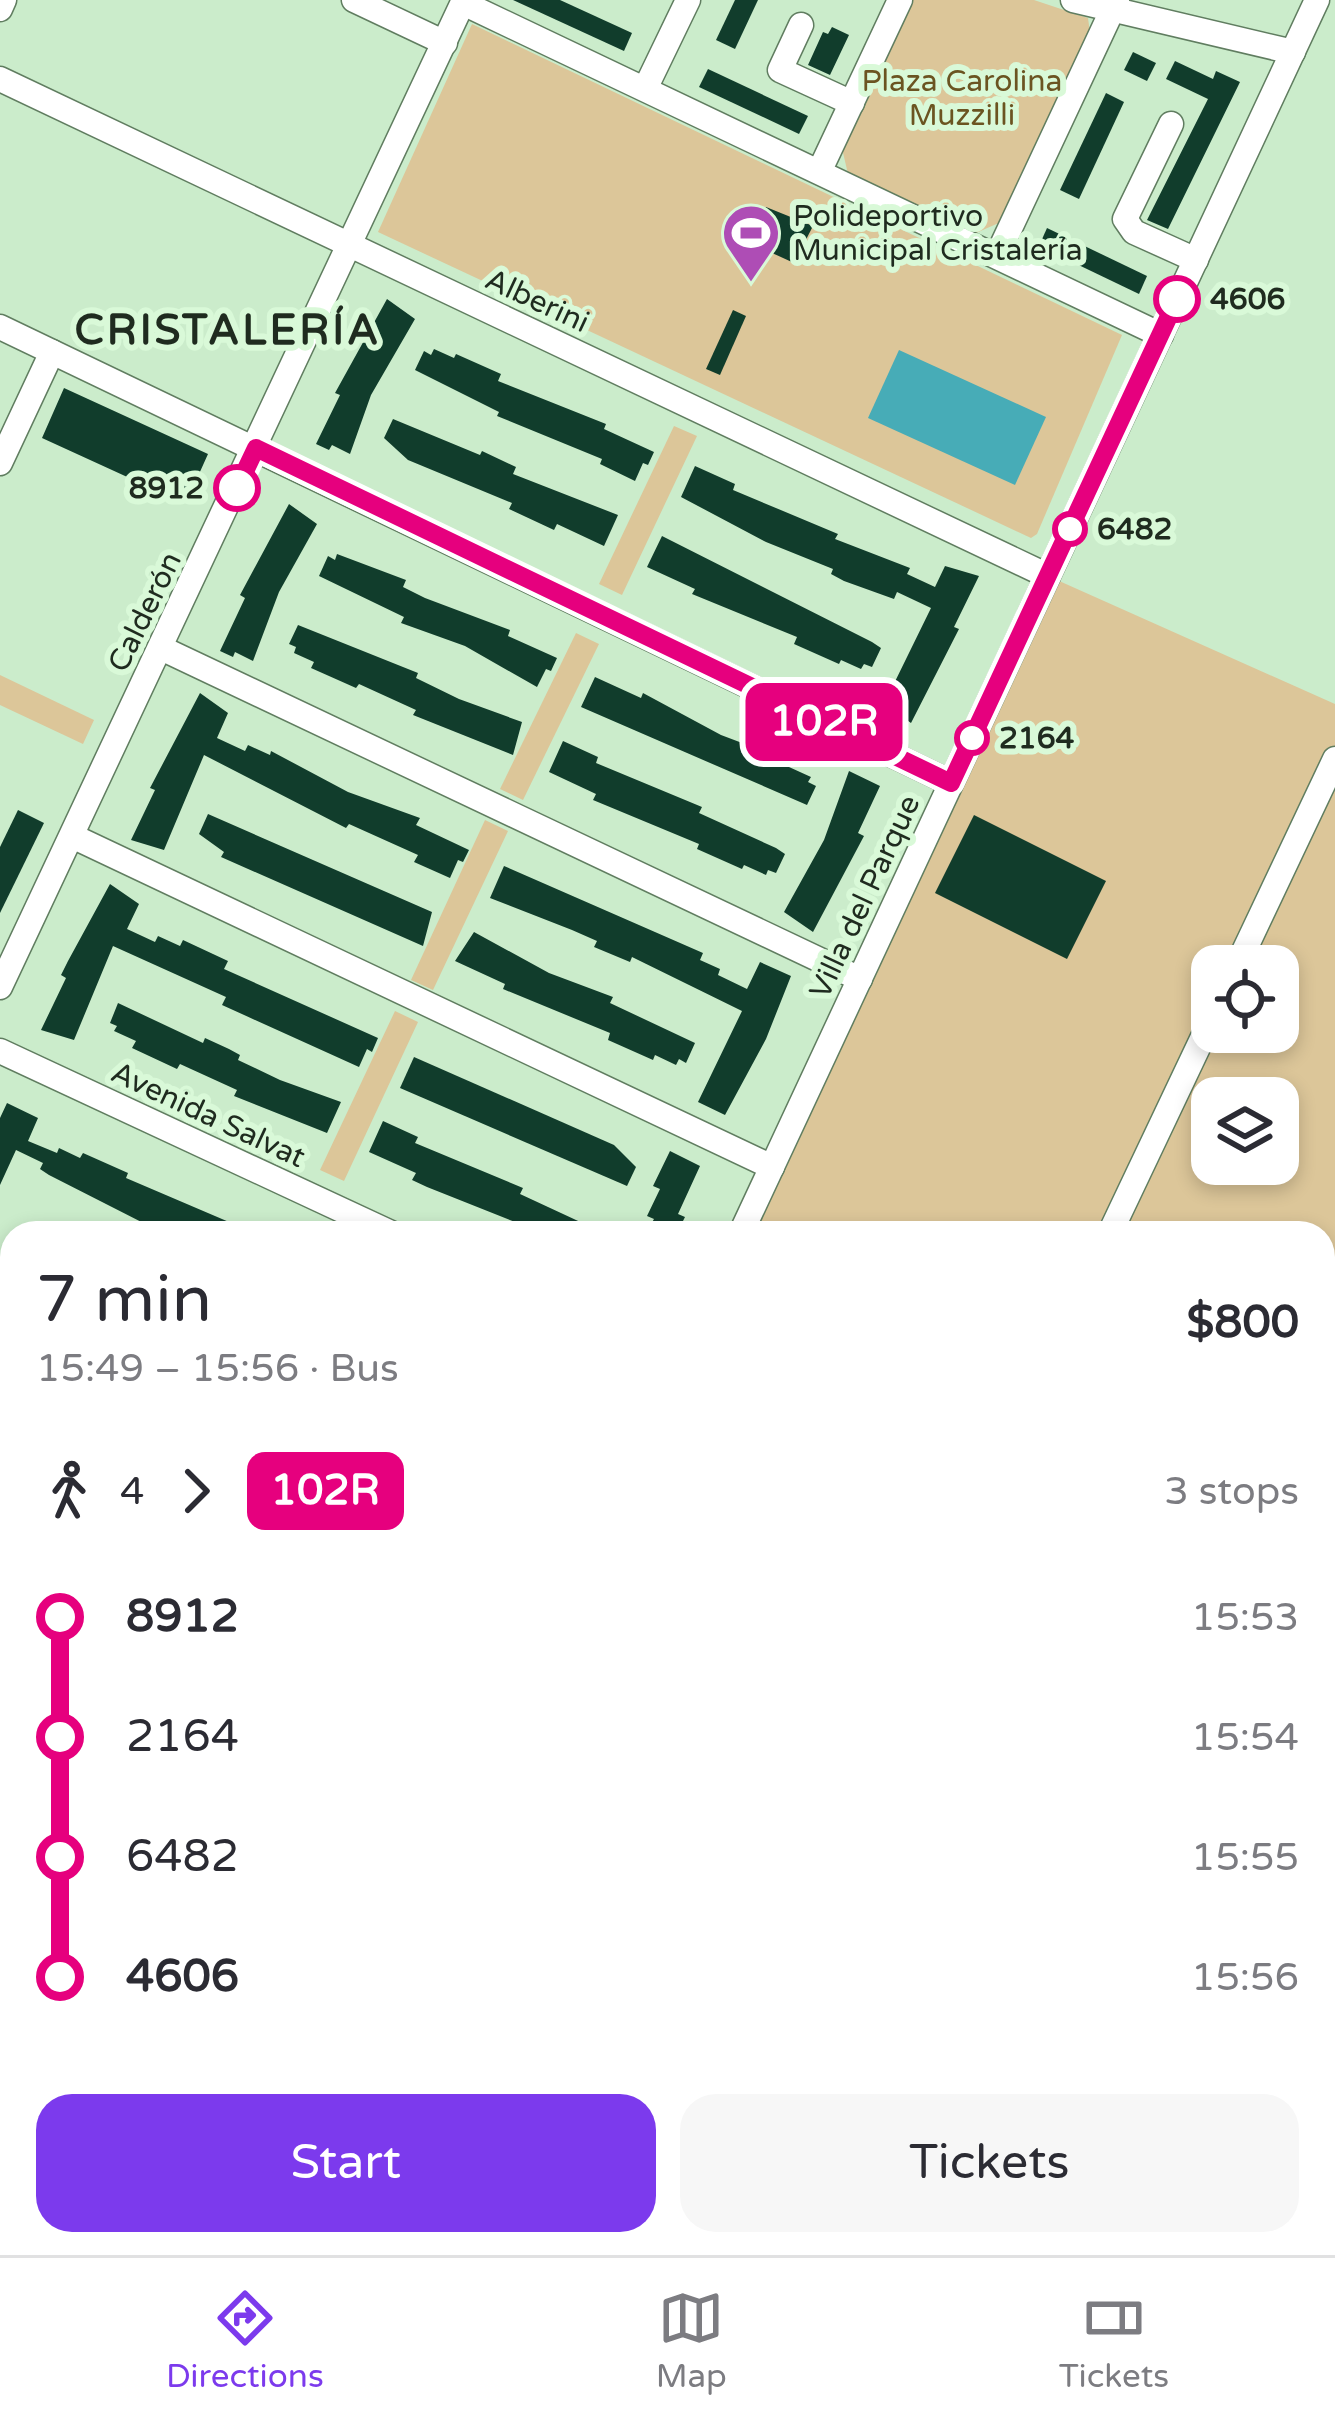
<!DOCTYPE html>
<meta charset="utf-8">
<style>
body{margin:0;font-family:"Varela Round",sans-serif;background:#f7f7f7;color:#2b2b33;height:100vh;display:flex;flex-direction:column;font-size:45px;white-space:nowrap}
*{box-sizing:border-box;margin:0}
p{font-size:39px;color:#7c7c81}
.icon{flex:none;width:66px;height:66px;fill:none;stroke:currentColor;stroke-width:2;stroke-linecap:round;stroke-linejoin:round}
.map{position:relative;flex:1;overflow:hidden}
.side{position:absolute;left:0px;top:1221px;width:1335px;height:1035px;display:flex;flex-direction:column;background:#fff;border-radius:36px 36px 0 0;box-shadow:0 6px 18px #0003}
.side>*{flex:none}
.badge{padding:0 24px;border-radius:18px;font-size:42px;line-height:78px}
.buttons{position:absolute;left:1191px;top:945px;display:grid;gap:24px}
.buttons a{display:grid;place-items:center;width:108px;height:108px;border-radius:24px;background:#fff;box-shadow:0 6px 18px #0003;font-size:60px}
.map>.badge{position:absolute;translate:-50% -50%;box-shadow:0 0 0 6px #fff}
.legs{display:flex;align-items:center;gap:18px;height:132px;padding:0 36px;font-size:39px}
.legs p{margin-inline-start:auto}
.overview{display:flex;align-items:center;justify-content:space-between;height:204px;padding:0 36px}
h1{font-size:66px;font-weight:600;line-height:90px}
.action{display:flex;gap:24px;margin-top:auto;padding:24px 36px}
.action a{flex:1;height:138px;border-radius:36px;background:#7c3aed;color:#fff;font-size:48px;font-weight:600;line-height:138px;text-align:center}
.action a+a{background:#f7f7f7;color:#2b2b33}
ul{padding:0 36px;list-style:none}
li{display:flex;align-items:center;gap:42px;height:120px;font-size:45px}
li i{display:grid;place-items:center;width:18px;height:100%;margin:0 15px;background:currentColor}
li i::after{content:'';width:30px;height:30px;margin:-15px;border:9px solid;border-radius:50%;background:#fff}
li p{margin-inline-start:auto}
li:first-child i{background:linear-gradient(#0000 50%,currentColor 0)}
li:last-child i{background:linear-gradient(currentColor 50%,#0000 0)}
.menu{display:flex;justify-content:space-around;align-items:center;height:168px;border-top:3px solid #e1e1e2;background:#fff;font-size:33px;color:#7c7c81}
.menu a{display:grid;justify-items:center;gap:6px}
.menu .on{color:#7c3aed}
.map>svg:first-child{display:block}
.green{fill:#dcc699;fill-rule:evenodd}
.water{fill:#47acb7}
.building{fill:#113d2c}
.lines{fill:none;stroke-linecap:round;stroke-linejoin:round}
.minor-casing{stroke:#607d60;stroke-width:27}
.minor{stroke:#fff;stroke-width:24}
.line-1-casing{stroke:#fff;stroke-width:27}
.line-1{stroke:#e6007e;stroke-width:18}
.stop-1-dot{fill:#fff;stroke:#e6007e;stroke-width:6}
.labels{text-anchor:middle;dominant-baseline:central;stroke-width:12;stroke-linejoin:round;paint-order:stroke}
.park-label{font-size:30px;fill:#6b5421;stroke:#d9f9d8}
.poi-label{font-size:30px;fill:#1f2b1f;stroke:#d9f9d8;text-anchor:start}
.stop-label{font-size:30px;font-weight:bold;fill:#1f2b1f;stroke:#d9f9d8;text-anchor:start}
.street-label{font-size:30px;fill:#1f2b1f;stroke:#d9f9d8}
.district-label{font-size:42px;font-weight:bold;letter-spacing:3px;fill:#1f2b1f;stroke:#d9f9d8}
</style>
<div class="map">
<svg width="1335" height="2255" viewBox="0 0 1335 2255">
<rect width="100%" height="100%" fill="#cbeccb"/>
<g class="green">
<polygon points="910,0 1034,0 1088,18 1090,33 1001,222 976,233 848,174 841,144"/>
<polygon points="472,24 1122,335 1037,534 1031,538 378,232"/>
<polygon points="674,426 697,436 622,595 599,584"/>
<path d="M 1048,576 L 1335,704 L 1335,1585 L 1323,1608 L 1323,1233 L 741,1233 ZM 1212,966 L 1278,966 L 1278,1032 L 1212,1032 ZM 1212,1098 L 1278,1098 L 1278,1164 L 1212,1164 Z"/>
<polygon points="576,633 599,644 523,800 500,789"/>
<polygon points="0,675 94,720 83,744 0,705"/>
<polygon points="485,820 508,831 433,990 411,980"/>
<polygon points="395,1011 418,1022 344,1181 320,1170"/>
</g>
<polygon class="water" points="899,350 1046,417 1015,485 868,418"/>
<g class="building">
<polygon points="513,0 560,0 632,33 624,51"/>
<polygon points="735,0 758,0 735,49 716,40"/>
<polygon points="832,27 849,35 830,75 808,65 823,32 828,34"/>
<polygon points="1133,52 1156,63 1147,81 1124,70"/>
<polygon points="1175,61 1213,79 1216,71 1240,82 1168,229 1147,220 1208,99 1166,79"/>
<polygon points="708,69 808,116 799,134 699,87"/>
<polygon points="1106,93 1124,102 1079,199 1060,190"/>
<polygon points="766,207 813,226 794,263 748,242"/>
<polygon points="1047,228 1147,276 1139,294 1039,246"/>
<polygon points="387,299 415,319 371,395 350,454 332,445 329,450 316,444 340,395 335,393"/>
<polygon points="733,310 746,316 720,375 706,369"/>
<polygon points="434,349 454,358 456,354 501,374 498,381 606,424 604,429 654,452 648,465 643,463 635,481 600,464 602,459 497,416 499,412 415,370 424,351 431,355"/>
<polygon points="64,388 208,454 190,494 140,472 136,481 42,438"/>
<polygon points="393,419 480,455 482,451 516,467 513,474 618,515 604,546 557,524 554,530 509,509 512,503 408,460 384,438"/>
<polygon points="695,466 735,484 733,490 838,534 835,539 910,568 907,574 935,587 945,566 979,576 954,627 959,629 911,723 884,704 931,608 897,592 894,599 844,581 831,574 833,569 766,542 681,497"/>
<polygon points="289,504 317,524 279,592 253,661 235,652 233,657 220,651 245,598 240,595"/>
<polygon points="662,536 872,642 881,648 872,667 864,664 861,669 841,660 839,664 794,644 797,637 692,594 695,589 647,567"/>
<polygon points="337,554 406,580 403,587 425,598 510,630 508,636 557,658 551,671 546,669 537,687 465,646 401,623 404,617 319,576 328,556 335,560"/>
<polygon points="298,625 418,673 416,678 459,699 522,722 513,755 413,715 416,710 359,684 356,688 311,668 314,662 294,653 296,647 289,644"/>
<polygon points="595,677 641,698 643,693 721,735 792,762 789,767 811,777 808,782 816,786 807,805 581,707"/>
<polygon points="200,693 228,713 217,738 245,751 248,745 270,755 271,751 348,792 420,818 416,825 469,850 463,862 458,860 450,878 414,862 418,855 349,824 346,828 204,755 164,850 131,840 155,790 150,788"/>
<polygon points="563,741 598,757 596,763 702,807 699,813 776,848 785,854 776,873 768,870 766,875 744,865 742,869 697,849 699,844 593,800 596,794 549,772"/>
<polygon points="849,771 880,786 858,833 864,836 813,932 784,912 824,840"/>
<polygon points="18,810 44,823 0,913 0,847"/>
<polygon points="208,814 432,912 423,946 221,857 224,852 199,834"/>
<polygon points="974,815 1106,881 1067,959 935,893"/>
<polygon points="504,866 703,953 700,960 720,969 718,975 747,989 760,962 791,976 766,1039 725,1115 698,1102 742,1011 632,957 630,962 594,947 597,941 572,930 490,898"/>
<polygon points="110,884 139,904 127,929 155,942 158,936 180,946 183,940 228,961 224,969 378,1038 372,1052 367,1049 359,1067 222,1005 226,997 113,946 74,1040 41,1030 66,978 61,975 68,961"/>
<polygon points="474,932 549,973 613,997 610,1003 695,1043 686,1063 679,1059 676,1065 655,1055 653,1060 608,1040 610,1033 503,989 505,984 455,961"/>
<polygon points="118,1003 203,1043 205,1038 229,1049 240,1055 238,1060 280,1080 341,1102 327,1133 234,1096 237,1090 180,1064 177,1069 132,1048 136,1041 114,1031 117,1026 110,1023"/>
<polygon points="414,1057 614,1145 636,1167 627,1186 400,1088"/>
<polygon points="7,1103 38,1118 28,1141 57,1153 59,1148 80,1158 83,1153 128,1173 126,1178 229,1222 224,1233 163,1233 49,1175 40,1169 43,1163 16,1150 0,1185 0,1118"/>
<polygon points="383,1121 418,1137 415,1143 523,1188 520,1194 604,1233 515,1233 520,1224 427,1187 412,1180 416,1173 369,1152"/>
<polygon points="670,1151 700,1166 678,1214 685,1217 677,1233 646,1233 654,1219 647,1216 660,1189 653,1186"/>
</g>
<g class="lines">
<g class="minor-casing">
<g id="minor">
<polyline points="354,0 445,43"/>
<polyline points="1073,0 1293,52"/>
<polyline points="463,3 1161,335"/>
<polyline points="0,9 4,0"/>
<polyline points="801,25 780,70 852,103"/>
<polyline points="0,79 1048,576"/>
<polyline points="646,87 688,0"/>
<polyline points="1171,124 1125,219 1134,232 1196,260"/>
<polyline points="820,170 900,0"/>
<polyline points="997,256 1117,0"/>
<polyline points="0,327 951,783"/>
<polyline points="0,463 52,352"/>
<polyline points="161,648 860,979"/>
<polyline points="72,836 772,1167"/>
<polyline points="1237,966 1335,759"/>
<polyline points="0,987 464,0"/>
<polyline points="0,1051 391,1233"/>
<polyline points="741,1233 1317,0"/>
<polyline points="1110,1233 1212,1018"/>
<polyline points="0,1312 12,1318"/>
<polyline points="1323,1608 1335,1585"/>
<polyline points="0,1611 12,1617"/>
<polyline points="1323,1642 1335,1647"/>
<polyline points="1323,1672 1335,1678"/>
<polyline points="0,1801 12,1806"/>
<polyline points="0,1861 12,1835"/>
<polyline points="1323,1939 1335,1945"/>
<polyline points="0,1994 12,1999"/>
<polyline points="1323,2090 1331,2095 1323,2125"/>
<polyline points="1323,2216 1335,2222"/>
<polyline points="21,2244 46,2255"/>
<polyline points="524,2244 547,2255"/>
<polyline points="261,2255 266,2244"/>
<polyline points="462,2255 467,2244"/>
<polyline points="715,2255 720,2244"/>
<polyline points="966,2255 971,2244"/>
<polyline points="1195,2255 1200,2244"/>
</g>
</g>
<use href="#minor" class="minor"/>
</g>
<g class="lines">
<g class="line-1-casing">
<polyline id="line-1" points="237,488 256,448 951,783 1177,299"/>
</g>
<use href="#line-1" class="line-1"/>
</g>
<defs>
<g id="stadium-pin" transform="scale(3)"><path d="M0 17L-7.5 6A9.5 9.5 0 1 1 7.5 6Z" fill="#ae4db5" stroke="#d9f9d8"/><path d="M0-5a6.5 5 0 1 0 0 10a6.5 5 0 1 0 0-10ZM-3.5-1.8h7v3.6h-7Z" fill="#fff"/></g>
</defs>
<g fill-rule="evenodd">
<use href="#stadium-pin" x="751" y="233"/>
</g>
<g class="stop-1-dot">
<circle cx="1177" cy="299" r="21"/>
<circle cx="237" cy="488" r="21"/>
<circle cx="1070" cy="529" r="15"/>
<circle cx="972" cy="738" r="15"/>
</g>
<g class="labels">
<g class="park-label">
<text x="962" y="81">Plaza Carolina<tspan x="962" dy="34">Muzzilli</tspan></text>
</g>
<g class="poi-label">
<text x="793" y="216">Polideportivo<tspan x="793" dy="34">Municipal Cristalería</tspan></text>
</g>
<g class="stop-label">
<text x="1210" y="299">4606</text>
<text x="204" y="488" text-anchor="end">8912</text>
<text x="1097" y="529">6482</text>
<text x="999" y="738">2164</text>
</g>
<g class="street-label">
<text transform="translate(537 301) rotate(25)">Alberini</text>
<text transform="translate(145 612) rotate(-64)">Calderón</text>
<text transform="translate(865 897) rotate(-65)">Villa del Parque</text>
<text transform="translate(208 1115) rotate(25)">Avenida Salvat</text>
</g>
<g class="district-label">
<text x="228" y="330">CRISTALERÍA</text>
</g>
</g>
</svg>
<div class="buttons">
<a><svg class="icon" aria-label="locate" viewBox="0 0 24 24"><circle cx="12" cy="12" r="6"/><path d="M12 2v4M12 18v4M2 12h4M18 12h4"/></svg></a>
<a><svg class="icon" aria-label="layers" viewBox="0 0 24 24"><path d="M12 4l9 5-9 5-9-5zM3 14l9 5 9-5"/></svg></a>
</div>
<b class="badge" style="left:824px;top:722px;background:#e6007e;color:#fff">102R</b>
<section class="side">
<div class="overview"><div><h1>7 min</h1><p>15:49 – 15:56 · Bus</p></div><b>$800</b></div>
<div class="legs"><svg class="icon" aria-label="walk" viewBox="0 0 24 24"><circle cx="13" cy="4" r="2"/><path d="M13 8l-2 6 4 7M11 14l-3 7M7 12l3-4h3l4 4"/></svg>4<svg class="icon" aria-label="forward" viewBox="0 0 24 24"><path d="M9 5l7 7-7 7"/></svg><b class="badge" style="background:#e6007e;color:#fff">102R</b><p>3 stops</p></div>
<ul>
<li><i style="color:#e6007e"></i><b>8912</b><p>15:53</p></li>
<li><i style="color:#e6007e"></i><span>2164</span><p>15:54</p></li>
<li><i style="color:#e6007e"></i><span>6482</span><p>15:55</p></li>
<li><i style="color:#e6007e"></i><b>4606</b><p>15:56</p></li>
</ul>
<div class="action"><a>Start</a><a>Tickets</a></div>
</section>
</div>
<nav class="menu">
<a class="on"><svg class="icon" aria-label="directions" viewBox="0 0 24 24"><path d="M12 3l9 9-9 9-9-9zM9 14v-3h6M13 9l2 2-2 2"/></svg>Directions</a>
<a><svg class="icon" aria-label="map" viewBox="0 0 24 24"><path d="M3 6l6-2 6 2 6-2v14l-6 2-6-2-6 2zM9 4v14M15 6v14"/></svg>Map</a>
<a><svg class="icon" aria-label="tickets" viewBox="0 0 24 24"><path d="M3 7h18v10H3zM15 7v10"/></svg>Tickets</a>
</nav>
